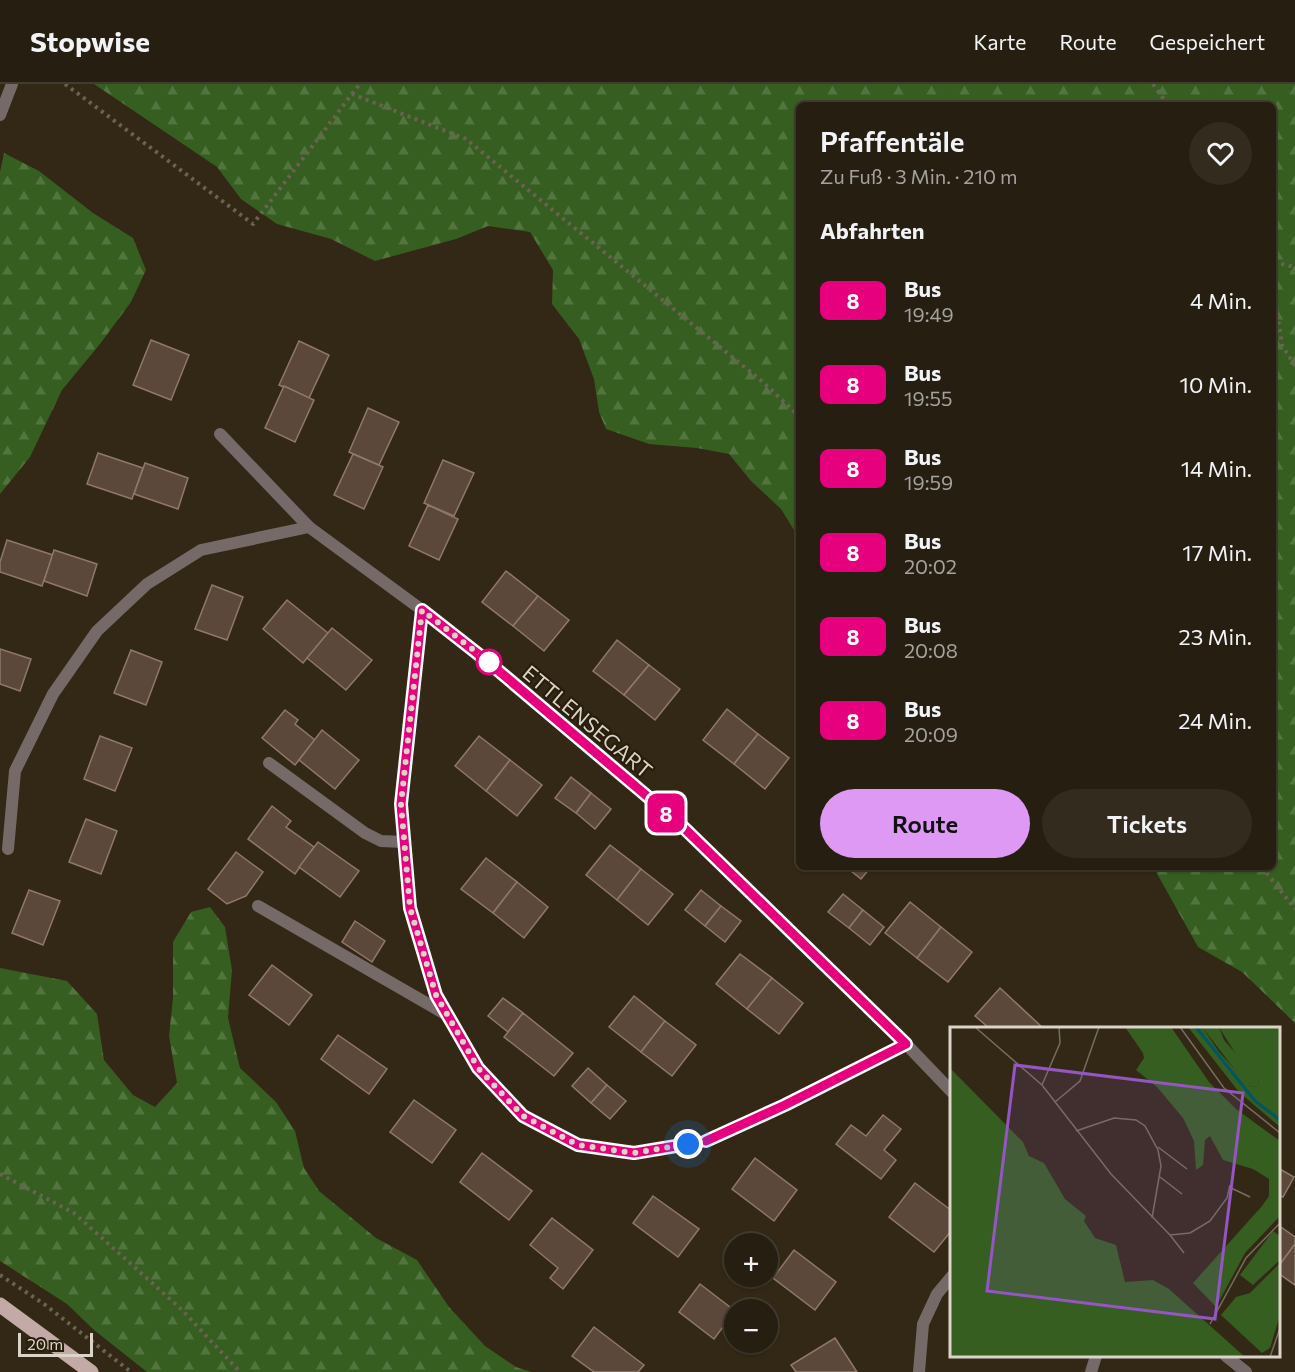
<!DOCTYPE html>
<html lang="de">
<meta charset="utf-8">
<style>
body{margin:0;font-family:Commissioner,sans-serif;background:#322b1e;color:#f1f3f6;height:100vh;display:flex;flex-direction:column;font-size:22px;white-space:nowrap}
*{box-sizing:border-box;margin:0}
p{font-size:20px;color:#a4a29f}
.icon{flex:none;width:33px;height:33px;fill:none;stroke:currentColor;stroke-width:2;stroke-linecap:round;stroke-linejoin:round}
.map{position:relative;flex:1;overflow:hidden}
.drawer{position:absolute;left:796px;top:18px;width:480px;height:768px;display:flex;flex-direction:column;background:#261e10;border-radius:9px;box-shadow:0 2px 4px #0004,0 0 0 2px #423c30}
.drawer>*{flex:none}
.badge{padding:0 12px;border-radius:9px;font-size:21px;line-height:39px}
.tools{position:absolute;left:724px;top:1149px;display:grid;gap:12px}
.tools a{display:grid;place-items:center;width:54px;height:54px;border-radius:50%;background:#261e10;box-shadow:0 2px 4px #0004,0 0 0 2px #423c30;font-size:30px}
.scale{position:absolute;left:18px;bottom:15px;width:75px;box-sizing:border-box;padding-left:6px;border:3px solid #dbd4c9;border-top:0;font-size:16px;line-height:21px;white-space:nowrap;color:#dbd4c9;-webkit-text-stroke:4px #281e0b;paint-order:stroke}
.you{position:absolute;width:30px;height:30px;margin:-15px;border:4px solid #fff;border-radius:50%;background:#1a73e8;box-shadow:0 0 0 9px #1a73e833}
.map>.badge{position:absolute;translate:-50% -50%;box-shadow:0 0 0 3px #fff}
h2{padding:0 24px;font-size:22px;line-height:54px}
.round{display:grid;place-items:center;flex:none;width:63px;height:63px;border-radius:32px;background:#322b1e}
.headline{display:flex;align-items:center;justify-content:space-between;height:102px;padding:0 24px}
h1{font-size:28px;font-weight:600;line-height:45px}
.primary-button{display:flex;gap:12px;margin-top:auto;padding:12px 24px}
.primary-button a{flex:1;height:69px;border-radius:36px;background:#dd99f3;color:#111;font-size:24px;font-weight:600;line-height:69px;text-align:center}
.primary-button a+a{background:#322b1e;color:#f1f3f6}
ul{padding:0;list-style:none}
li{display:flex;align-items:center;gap:18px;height:84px;padding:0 24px}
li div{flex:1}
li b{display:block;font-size:22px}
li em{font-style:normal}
li .badge{min-width:66px;font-weight:700;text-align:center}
header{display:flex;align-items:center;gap:36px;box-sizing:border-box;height:84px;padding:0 30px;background:#261e10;border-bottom:2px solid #423c30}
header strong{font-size:28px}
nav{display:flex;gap:33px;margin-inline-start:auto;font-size:21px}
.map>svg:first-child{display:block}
.forest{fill:url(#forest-firs)}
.building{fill:#5c483b;stroke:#8f786a;stroke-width:1.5}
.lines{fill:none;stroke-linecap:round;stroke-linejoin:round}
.path{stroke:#6b6252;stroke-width:4;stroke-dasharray:3 4.5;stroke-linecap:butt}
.service{stroke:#766a69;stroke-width:12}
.minor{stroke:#766a69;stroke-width:12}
.primary{stroke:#c4aaa7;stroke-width:15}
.line-casing{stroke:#fff;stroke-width:14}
.line{stroke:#e6007e;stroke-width:9}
.walk{stroke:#dbd4c9;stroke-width:6;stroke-dasharray:0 10.8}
.stop-dot{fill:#fff;stroke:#e6007e;stroke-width:3}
.labels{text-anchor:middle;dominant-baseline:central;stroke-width:4.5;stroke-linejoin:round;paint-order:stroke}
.street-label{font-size:21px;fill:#dbd4c9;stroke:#281e0b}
.inset-river{fill:none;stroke:#005662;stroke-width:3}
.inset-road{fill:none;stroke:#766d5d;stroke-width:1.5}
.view{fill:#9356c2;fill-opacity:0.15;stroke:#9356c2;stroke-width:3}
.inset-edge{fill:none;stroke:#dbd4c9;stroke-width:3}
</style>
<header>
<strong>Stopwise</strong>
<nav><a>Karte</a><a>Route</a><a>Gespeichert</a></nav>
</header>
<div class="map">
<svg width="1295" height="1288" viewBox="0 0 1295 1288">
<defs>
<pattern id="forest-firs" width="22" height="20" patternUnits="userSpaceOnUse" patternTransform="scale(1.5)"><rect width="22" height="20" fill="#355e20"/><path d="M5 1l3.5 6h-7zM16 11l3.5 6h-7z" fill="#52743f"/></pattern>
</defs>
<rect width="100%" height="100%" fill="#322815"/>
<g class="forest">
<polygon points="94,0 1295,0 1295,939 1242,888 1198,863 1155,786 1150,783 1274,783 1274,21 800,21 799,454 781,425 751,397 729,370 697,364 649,360 606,345 599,328 594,295 579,255 552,220 553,186 530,148 488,142 456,155 375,177 331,155 277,140 241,115 217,83"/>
<polygon points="4,69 39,87 93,129 133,154 146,186 131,218 100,260 62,306 30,373 0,410 0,88"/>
<polygon points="210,823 225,843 232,886 228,934 240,984 276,1018 295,1047 304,1084 319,1107 376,1154 417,1176 449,1223 485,1262 516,1283 531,1288 147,1288 94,1246 67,1220 0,1177 0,884 67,897 97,930 104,976 133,1011 155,1023 177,999 169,952 173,914 173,858 191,828"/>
</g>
<g class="building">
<polygon points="151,256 189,271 171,316 133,301"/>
<polygon points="299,257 329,271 309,314 279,301"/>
<polygon points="284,302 314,316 295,358 265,344"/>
<polygon points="368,324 399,338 379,381 349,368"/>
<polygon points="98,369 143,384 132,415 87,400"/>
<polygon points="353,370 383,383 364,425 334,411"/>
<polygon points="443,376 474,389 454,432 424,419"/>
<polygon points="145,379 188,394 178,425 134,410"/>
<polygon points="428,421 458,435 439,476 409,462"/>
<polygon points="7,456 53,471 42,502 0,488 0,478"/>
<polygon points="54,466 97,480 87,512 44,497"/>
<polygon points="506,487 538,512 513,542 482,518"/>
<polygon points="212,501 243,513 227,556 195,545"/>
<polygon points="538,512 569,536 544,567 513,542"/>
<polygon points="287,516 328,549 303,579 263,545"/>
<polygon points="332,544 372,576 346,606 307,574"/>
<polygon points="617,556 649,581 624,611 593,587"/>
<polygon points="0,565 31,575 20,607 0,600"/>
<polygon points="131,566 162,578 146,621 114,609"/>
<polygon points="649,581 680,605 655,636 624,611"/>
<polygon points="727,625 758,650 734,680 703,656"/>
<polygon points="285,626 298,636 295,640 315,656 295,681 262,654"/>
<polygon points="322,646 359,676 335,705 299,676"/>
<polygon points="758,650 789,674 765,705 734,680"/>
<polygon points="100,652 132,664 115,707 84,695"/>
<polygon points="479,652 510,676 486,707 455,682"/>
<polygon points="510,676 542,701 517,732 486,707"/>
<polygon points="571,693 591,709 576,729 555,714"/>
<polygon points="591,709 611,725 595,745 576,729"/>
<polygon points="272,722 291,737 286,743 314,763 295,790 248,755"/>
<polygon points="86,735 117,747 101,790 69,778"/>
<polygon points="318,758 359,787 340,813 299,783"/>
<polygon points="610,761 641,785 617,816 586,791"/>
<polygon points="236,768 263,788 246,812 227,820 208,805"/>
<polygon points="486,774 517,798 493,829 461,805"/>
<polygon points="846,783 871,783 861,795"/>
<polygon points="641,785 673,810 648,841 617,816"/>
<polygon points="517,798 548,823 524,854 493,829"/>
<polygon points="29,806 60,817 43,861 12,849"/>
<polygon points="701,806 721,822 705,842 685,826"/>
<polygon points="843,810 863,826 849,844 828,828"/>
<polygon points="910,818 941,843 917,874 885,849"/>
<polygon points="721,822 741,837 725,858 705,842"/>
<polygon points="863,826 884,843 870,861 849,844"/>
<polygon points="355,837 385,857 372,878 342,858"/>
<polygon points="941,843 972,868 948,898 917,874"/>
<polygon points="740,870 772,894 747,925 716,900"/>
<polygon points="272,881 312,911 289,941 249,911"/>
<polygon points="772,894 803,919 779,950 747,925"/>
<polygon points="1000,904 1043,944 989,944 975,932"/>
<polygon points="634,912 665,937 641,968 609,943"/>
<polygon points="503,914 523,929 508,948 488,932"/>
<polygon points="523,929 573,969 554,992 504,953"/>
<polygon points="665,937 696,961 672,992 641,968"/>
<polygon points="338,951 387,985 369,1010 321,975"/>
<polygon points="588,984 607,1001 591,1019 572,1002"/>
<polygon points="607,1001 626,1017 610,1035 591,1019"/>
<polygon points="414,1016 456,1046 432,1079 390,1048"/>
<polygon points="883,1031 901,1045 884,1066 896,1076 881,1095 836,1060 851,1041 866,1052"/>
<polygon points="482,1069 532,1107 509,1136 460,1098"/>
<polygon points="755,1074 797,1106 774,1137 732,1105"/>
<polygon points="1278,1084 1294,1093 1283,1113 1278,1111"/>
<polygon points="915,1099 952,1127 952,1146 934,1168 889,1133"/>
<polygon points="653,1112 699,1145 678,1173 633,1139"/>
<polygon points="552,1134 593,1166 563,1205 550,1194 558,1184 530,1161"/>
<polygon points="1278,1141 1295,1153 1295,1160 1278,1183"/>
<polygon points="1295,1160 1295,1201 1278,1189 1278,1183"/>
<polygon points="794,1166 836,1198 815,1226 773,1194"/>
<polygon points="700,1200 735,1227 714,1255 679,1228"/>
<polygon points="594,1243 644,1281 638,1288 594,1288 572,1272"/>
<polygon points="835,1254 857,1288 796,1288 791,1281"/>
</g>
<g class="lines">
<g class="path">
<polyline points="65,0 253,140 352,10 466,55 764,299 800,333"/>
<polyline points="1153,0 1168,21"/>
<polyline points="352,10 360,0"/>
<polyline points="1274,178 1295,183"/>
<polyline points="1274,208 1282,261 1295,282"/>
<polyline points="1262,783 1295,825"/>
<polyline points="0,1090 74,1129 181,1225 240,1288"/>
<polyline points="0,1191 44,1220 131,1288"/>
</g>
<g class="service">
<polyline points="0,31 12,0"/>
<polyline points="269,679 365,749 381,757 404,758"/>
</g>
<g class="minor">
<polyline points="220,350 309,443"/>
<polyline points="422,526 401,720 410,824 436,911 478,984 523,1032 578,1061 634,1069 706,1057 785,1021 906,960"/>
<polyline points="8,765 15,687 53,610 97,547 147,500 201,466 309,443 422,526 487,577 680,740 906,960 952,1008"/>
<polyline points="258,822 447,931"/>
<polyline points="1226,1272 1246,1288"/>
<polyline points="919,1288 923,1240 937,1210 952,1192"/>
<polyline points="1091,1288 1096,1272"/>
</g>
<polyline class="primary" points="0,1221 91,1288"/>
</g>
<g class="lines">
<g class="line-casing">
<polyline id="line" points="688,1060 634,1069 578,1061 523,1032 478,984 436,911 410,824 401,720 422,526 487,577 680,740 906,960 785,1021 706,1057"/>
</g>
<use href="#line" class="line"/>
<polyline class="walk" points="489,578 422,526 401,720 410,824 436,911 478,984 523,1032 578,1061 634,1069 688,1060"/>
</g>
<circle class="stop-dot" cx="489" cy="578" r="12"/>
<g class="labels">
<g class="street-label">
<text transform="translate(588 637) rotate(40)">ETTLENSEGART</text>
</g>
</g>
<g transform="translate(950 943)">
<rect width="330" height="330" fill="#322815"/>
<path d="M 252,0 L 269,0 L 274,13 L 309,53 L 307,59 L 301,60 L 292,52 ZM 323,204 L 330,209 L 330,233 L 303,258 L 290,248 Z" fill="#355e20"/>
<path d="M 175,0 L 221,0 L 259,55 L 286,82 L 330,114 L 330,189 L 295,226 L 266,280 L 243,256 L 312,179 L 319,169 L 319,152 L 303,142 L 273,133 L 260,109 L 255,113 L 253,138 L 246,143 L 244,114 L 233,91 L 207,60 L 186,43 L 194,31 L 193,26 ZM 238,0 L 252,0 L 269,25 L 301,60 L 307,59 L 309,53 L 298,47 L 269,0 L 330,0 L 330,100 L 289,65 ZM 0,41 L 73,115 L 79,129 L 94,136 L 115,172 L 136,189 L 134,194 L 145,211 L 166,218 L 175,255 L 203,253 L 219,262 L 295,330 L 0,330 ZM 330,236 L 330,288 L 320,321 L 312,326 L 271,288 L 286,270 L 300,266 Z" fill="#355e20"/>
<path class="inset-river" d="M 246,0 L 305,74 L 330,93"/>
<path class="inset-road" d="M 25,0 L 92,58 L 161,147 L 220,208 L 240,206 L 260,194 L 277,171 L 280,158M 230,0 L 274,61 L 330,106M 92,58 L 110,16 L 109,0M 105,75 L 130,54 L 149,0M 126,104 L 164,91 L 186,93 L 195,99 L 208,123 L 211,139 L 202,191M 208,120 L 237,142M 210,150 L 232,167M 279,160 L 300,170M 220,208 L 234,226M 260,297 L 296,231 L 330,196M 320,330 L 330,301"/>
<path class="view" d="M 65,38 L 293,66 L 265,292 L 37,264 Z"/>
<rect width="330" height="330" class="inset-edge"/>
</g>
</svg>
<div class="tools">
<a>+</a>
<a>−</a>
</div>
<div class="scale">20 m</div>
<div class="you" style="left:688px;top:1060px"></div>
<b class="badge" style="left:666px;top:729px;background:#e6007e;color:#fff">8</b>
<section class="drawer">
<div class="headline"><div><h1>Pfaffentäle</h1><p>Zu Fuß · 3 Min. · 210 m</p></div><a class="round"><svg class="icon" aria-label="heart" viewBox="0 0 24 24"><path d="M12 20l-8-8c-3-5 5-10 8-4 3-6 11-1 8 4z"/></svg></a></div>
<h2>Abfahrten</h2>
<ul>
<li><span class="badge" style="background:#e6007e;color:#fff">8</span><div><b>Bus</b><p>19:49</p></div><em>4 Min.</em></li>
<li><span class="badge" style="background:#e6007e;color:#fff">8</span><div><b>Bus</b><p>19:55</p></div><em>10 Min.</em></li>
<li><span class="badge" style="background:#e6007e;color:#fff">8</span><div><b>Bus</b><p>19:59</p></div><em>14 Min.</em></li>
<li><span class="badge" style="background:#e6007e;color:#fff">8</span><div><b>Bus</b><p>20:02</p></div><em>17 Min.</em></li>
<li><span class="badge" style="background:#e6007e;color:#fff">8</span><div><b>Bus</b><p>20:08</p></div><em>23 Min.</em></li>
<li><span class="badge" style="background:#e6007e;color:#fff">8</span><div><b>Bus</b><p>20:09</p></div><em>24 Min.</em></li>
</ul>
<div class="primary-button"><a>Route</a><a>Tickets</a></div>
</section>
</div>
